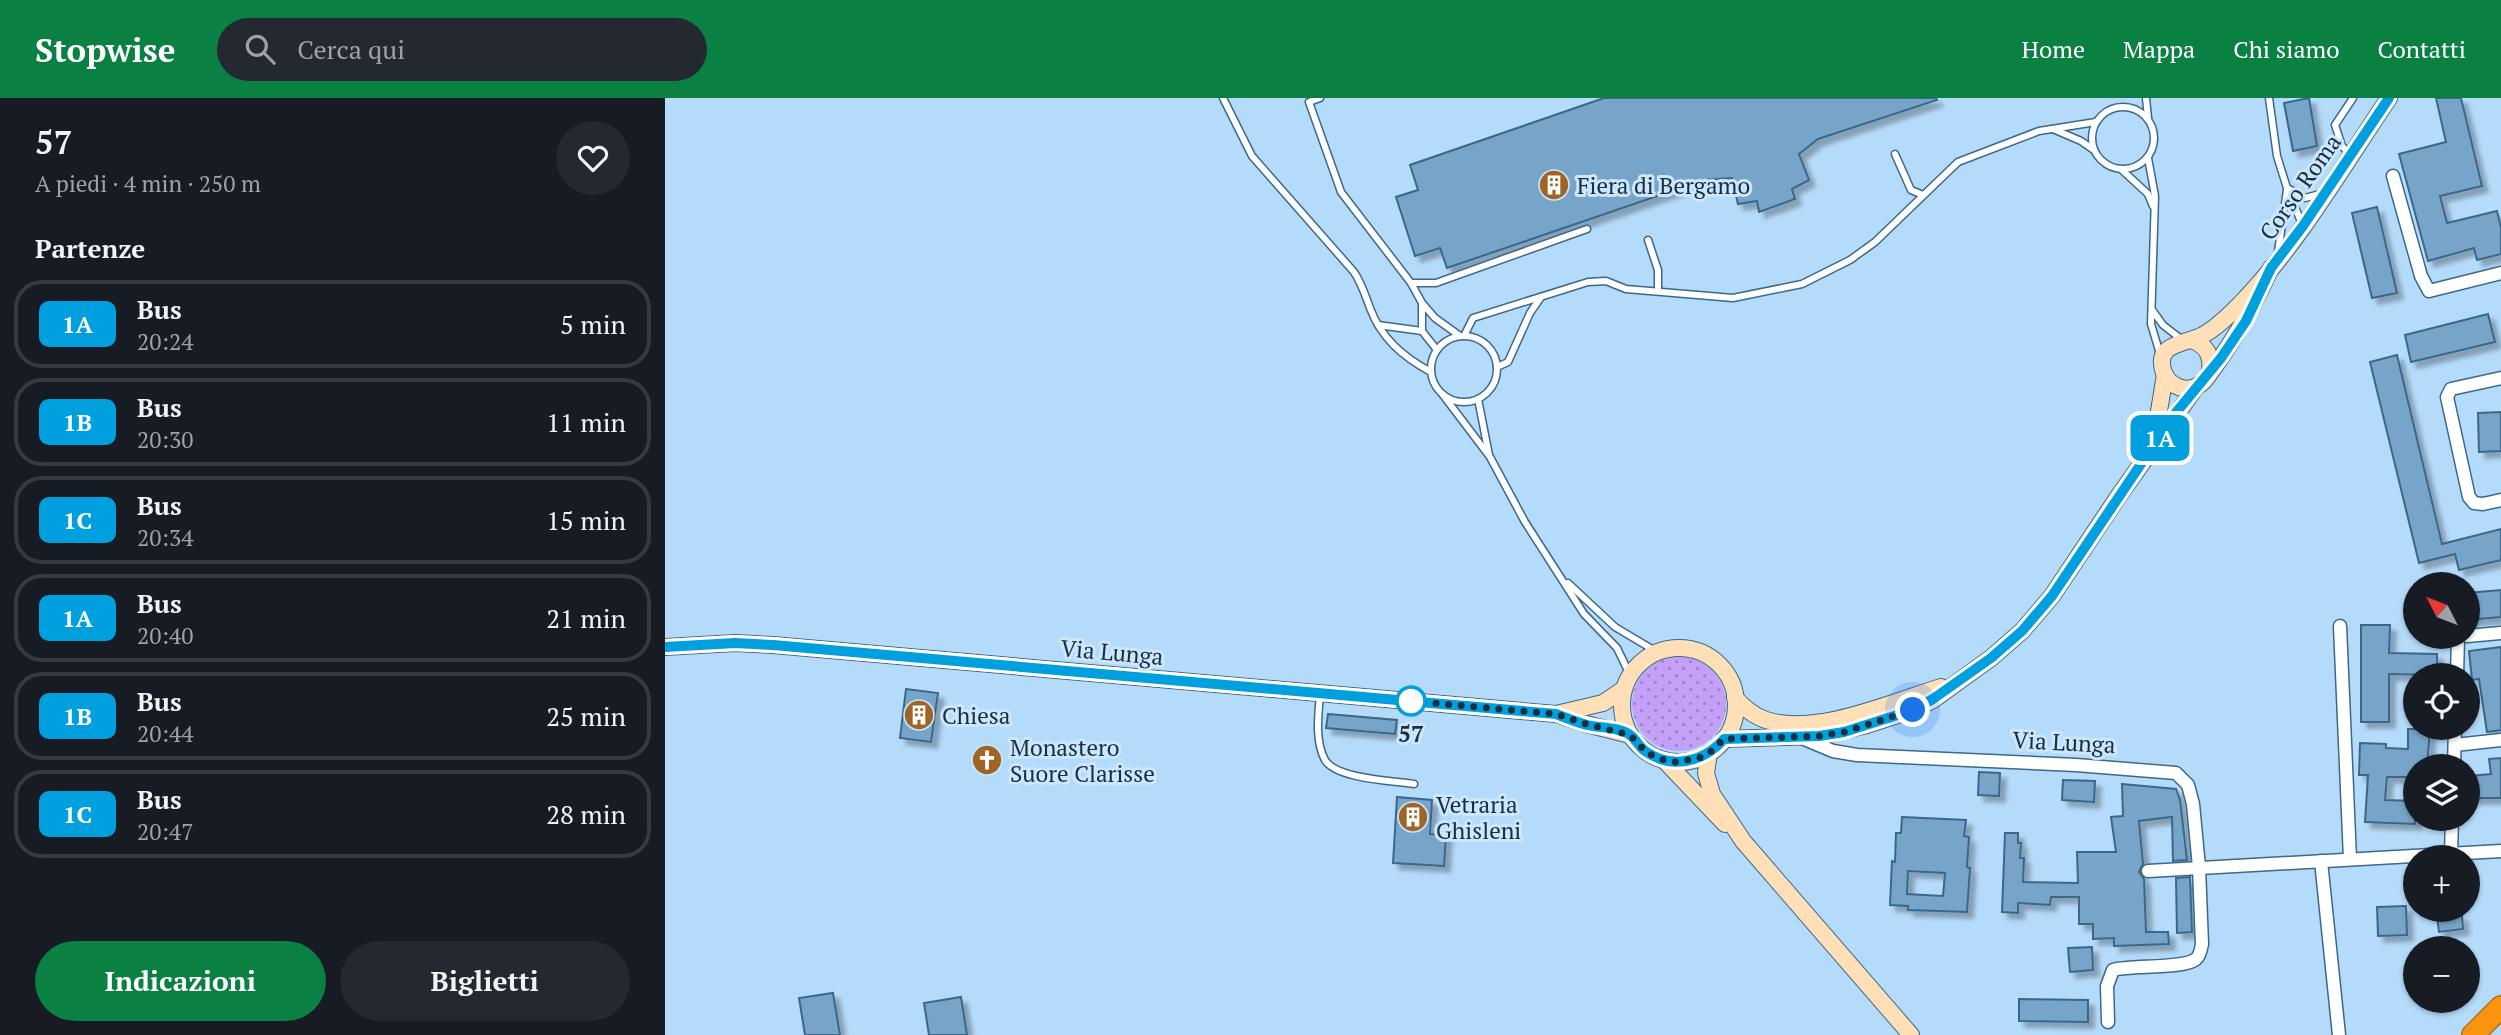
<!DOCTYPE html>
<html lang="it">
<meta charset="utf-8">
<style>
body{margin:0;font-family:"PT Serif",serif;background:#242831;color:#f1f3f6;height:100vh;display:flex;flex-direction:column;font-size:26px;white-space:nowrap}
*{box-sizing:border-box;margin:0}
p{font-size:23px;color:#9ea1a6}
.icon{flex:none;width:38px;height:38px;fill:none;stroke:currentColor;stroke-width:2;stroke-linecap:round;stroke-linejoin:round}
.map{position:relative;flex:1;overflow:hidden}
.side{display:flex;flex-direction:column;background:#171b24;width:665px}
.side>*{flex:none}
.badge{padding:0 14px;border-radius:10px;font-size:24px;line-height:46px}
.needle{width:46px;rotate:312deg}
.buttons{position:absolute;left:1738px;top:474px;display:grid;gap:14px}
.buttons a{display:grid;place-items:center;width:77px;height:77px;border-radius:50%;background:#171b24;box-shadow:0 2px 5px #0004;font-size:35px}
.you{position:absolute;width:35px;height:35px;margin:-18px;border:5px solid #fff;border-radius:50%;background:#1a73e8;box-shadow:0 0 0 10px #1a73e833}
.map>.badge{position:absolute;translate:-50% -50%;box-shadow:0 0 0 4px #fff}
h2{padding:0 35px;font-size:26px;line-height:63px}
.round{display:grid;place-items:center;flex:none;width:74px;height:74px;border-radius:37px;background:#242831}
.overview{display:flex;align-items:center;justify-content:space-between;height:119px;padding:0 35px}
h1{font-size:33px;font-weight:700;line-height:52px}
.action{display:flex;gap:14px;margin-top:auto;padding:14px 35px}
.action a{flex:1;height:80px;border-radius:42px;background:#0b8043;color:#fff;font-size:28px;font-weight:700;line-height:80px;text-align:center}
.action a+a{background:#242831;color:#f1f3f6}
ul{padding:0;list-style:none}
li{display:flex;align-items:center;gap:21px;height:88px;margin:0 14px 10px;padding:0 21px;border:4px solid #363941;border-radius:28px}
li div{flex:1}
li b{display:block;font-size:26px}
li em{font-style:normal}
li .badge{min-width:77px;font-weight:700;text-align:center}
header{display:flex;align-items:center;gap:42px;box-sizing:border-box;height:98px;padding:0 35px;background:#0b8043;color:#fff}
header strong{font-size:33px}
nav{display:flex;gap:38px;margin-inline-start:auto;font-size:24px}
.search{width:490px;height:63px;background:#242831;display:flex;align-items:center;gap:18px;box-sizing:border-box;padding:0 24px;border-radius:38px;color:#9ea1a6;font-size:26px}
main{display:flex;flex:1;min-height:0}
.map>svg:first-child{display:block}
.green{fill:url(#green-dots)}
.building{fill:#77a5ca;stroke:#3b6789;stroke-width:2;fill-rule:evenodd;filter:url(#shadow)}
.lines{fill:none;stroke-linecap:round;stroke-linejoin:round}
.lane-casing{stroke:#3c688a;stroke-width:9}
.street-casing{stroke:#3c688a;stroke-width:15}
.secondary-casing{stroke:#3c688a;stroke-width:18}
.highway-casing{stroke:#ad7120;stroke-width:24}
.lane{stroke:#fff;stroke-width:6}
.street{stroke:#fff;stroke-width:12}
.secondary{stroke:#fedfb7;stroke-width:16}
.highway{stroke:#fb9510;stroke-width:21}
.line-casing{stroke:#fff;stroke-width:16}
.line{stroke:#00a0de;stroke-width:10}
.walk{stroke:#1b2e3d;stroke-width:7;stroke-dasharray:0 12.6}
.stop-dot{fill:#fff;stroke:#00a0de;stroke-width:3.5}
.labels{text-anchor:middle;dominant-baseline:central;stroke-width:6;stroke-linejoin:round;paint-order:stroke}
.poi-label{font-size:23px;fill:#1b2e3d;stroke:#cae7fe;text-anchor:start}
.street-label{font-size:23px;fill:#1b2e3d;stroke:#cae7fe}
.stop-label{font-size:23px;font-weight:bold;fill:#1b2e3d;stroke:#cae7fe}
</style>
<header>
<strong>Stopwise</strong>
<div class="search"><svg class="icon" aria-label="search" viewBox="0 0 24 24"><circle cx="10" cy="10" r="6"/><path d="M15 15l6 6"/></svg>Cerca qui</div>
<nav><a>Home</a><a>Mappa</a><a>Chi siamo</a><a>Contatti</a></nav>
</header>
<main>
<section class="side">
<div class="overview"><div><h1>57</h1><p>A piedi · 4 min · 250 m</p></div><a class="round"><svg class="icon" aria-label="heart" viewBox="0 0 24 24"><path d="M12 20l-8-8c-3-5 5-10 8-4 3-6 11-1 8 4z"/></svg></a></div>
<h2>Partenze</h2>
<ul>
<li><span class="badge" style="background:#00a0de;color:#fff">1A</span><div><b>Bus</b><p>20:24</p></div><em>5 min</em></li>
<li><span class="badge" style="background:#00a0de;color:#fff">1B</span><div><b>Bus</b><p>20:30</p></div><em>11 min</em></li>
<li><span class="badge" style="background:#00a0de;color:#fff">1C</span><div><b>Bus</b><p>20:34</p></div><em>15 min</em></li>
<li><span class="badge" style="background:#00a0de;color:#fff">1A</span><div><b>Bus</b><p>20:40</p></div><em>21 min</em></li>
<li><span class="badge" style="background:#00a0de;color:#fff">1B</span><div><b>Bus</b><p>20:44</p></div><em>25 min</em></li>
<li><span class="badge" style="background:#00a0de;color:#fff">1C</span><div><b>Bus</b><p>20:47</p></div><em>28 min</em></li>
</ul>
<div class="action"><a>Indicazioni</a><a>Biglietti</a></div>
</section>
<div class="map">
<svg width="1836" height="937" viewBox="0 0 1836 937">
<defs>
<pattern id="green-dots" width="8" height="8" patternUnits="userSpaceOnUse" patternTransform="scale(1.75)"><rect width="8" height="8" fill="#c5a0f8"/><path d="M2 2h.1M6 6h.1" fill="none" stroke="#9f83ca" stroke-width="1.8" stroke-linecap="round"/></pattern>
<filter id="shadow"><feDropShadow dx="6" dy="6" stdDeviation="2" flood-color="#0004"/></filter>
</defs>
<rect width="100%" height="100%" fill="#b5dbfa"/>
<circle class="green" cx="1014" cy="606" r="47"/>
<g class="building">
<polygon points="939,0 1271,0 1272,2 1153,41 1134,56 1144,82 1127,91 1130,101 1094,114 1092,103 1073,106 1067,80 1039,82 782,170 775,150 750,158 731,99 753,92 745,67"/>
<polygon points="1644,0 1652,48 1628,53 1619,5"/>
<polygon points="1771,0 1796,0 1817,88 1775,98 1782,125 1832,113 1836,130 1836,156 1812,162 1809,150 1763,163 1734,56 1781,44"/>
<polygon points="1712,109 1732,195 1707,200 1687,115"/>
<polygon points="1823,216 1830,244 1746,264 1740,237"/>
<polygon points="1732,257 1777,446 1836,431 1836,462 1794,472 1790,456 1754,465 1705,264"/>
<polygon points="1836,314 1836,353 1814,354 1813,315"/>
<polygon points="1836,492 1836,519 1802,522 1802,495"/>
<polygon points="1696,527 1725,527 1724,555 1772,556 1772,577 1724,576 1724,624 1696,624"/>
<polygon points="1836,549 1836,632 1822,634 1814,581 1807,582 1804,553"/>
<polygon points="241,591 273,595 266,644 235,640"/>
<polygon points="663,616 732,622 730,636 661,630"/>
<polygon points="1743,631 1765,631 1762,668 1750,668 1750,679 1722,679 1720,702 1750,703 1750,726 1700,724 1703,677 1694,677 1695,645 1721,646 1721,650 1743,651"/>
<polygon points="1836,660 1836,700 1807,700 1805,678 1826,676 1824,661"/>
<polygon points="1314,674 1335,675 1334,698 1313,697"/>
<polygon points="1398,682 1430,683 1429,704 1397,702"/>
<polygon points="1457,686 1511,691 1515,702 1522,762 1508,763 1507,719 1474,723 1478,766 1474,774 1479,781 1481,834 1503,834 1504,846 1449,848 1449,840 1428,841 1428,826 1414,826 1414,799 1386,799 1385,807 1353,805 1353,815 1337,814 1340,735 1353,735 1353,745 1356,745 1355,760 1359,760 1358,784 1413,785 1412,754 1451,754 1446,719 1458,718"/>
<polygon points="732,699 767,702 765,736 781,737 779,768 728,765"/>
<path d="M 1237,719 L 1301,722 L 1299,738 L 1304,739 L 1302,769 L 1305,770 L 1302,814 L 1243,812 L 1243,808 L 1225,807 L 1227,763 L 1230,764 L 1231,735 L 1236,735 ZM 1243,773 L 1280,775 L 1278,798 L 1242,796 Z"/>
<polygon points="1525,779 1527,834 1512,835 1511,780"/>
<polygon points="1741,808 1742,837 1713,838 1712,809"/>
<polygon points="1797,817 1798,831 1774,834 1772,819"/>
<polygon points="1427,849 1428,872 1405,874 1403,850"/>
<polygon points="168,895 175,937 140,937 134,900"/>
<polygon points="296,899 302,937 264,937 259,905"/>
<polygon points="1354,901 1423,902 1423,924 1354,923"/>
</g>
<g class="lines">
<g class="lane-casing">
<g id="lane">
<path d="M 558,0 L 587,58 L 689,174 C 697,186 700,197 705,210 C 716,240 738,259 766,274"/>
<polyline points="655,0 644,4 676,94 746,185 757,205 770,220 795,238"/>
<polyline points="1481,0 1483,20"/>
<polyline points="1604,0 1612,58 1622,90 1637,126"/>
<circle cx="1458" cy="40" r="31"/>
<polyline points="1388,31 1416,43 1429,52"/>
<polyline points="1230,56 1246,92 1258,97"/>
<polyline points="1686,58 1677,48 1670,27 1688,0"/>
<polyline points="1483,60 1490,98 1486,226 1495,256"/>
<polyline points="1457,72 1483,96 1488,108"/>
<polyline points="1624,91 1640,100 1655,96"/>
<polyline points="983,142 993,172 993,193"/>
<polyline points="1613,154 1622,92"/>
<polyline points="746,185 771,185 922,131"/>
<polyline points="757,206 757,233 772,252"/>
<polyline points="1488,213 1498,227 1516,241"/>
<polyline points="713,227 757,233"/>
<circle cx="799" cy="271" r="33"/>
<polyline points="799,238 808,220 923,184 941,183 961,191 1068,200 1137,186 1185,162 1210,144 1293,64 1374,33 1431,24"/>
<polyline points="832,269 843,264 865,215 876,199"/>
<polyline points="778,297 825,359 860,424 919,516 952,550 965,577"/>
<polyline points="813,301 824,357"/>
<polyline points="903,485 950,529 992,554"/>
<path d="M 655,597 C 653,618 650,644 660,662 C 671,681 729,683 749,686"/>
</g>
</g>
<g class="street-casing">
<g id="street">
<polyline points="1728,78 1756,178 1764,193 1836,175"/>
<polyline points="1836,280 1786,291 1782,299 1804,399 1809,405 1818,406 1836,402"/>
<polyline points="1675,528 1685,761"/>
<polyline points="1802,538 1836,535"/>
<polyline points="1792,578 1793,539"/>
<path d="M 1137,640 L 1168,653 L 1192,657 L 1411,667 L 1511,675 L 1523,687 L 1528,706 L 1534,769 L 1537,846 C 1536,851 1535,858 1531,861 C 1520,871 1466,867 1448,872 L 1442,888 L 1443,924"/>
<polyline points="1790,647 1836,642"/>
<polyline points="1789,668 1790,630"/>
<polyline points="1786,756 1787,721"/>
<polyline points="1656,763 1674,937"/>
<polyline points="1483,773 1836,753"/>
</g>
</g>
<g class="secondary-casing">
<g id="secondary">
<path d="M 1606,170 C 1588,208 1573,236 1548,271 C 1543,277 1541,283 1534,287 C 1522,295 1505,289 1499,275 C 1488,244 1522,246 1538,237 C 1553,229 1566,215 1578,203 C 1635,143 1678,68 1724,0"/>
<path d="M 1526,242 C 1542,247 1547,258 1545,274"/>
<polyline points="1478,350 1493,319 1500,277"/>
<polyline points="0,549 70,545 108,547 891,616 921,626 965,637"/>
<circle cx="1014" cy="607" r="57"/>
<path d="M 1070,600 C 1079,609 1088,618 1101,622 C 1152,638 1227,604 1276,589"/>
<polyline points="891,616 938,605 959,591"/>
<polyline points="1059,641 1154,638 1202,627 1248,612 1268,602 1326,560 1357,533 1387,498 1453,399 1531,289"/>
<polyline points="1044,655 1041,675 1047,696 1078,743 1246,937"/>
<polyline points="999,662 1060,726"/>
</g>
</g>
<g class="highway-casing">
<polyline id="highway" points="1808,937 1836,909"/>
</g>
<use href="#lane" class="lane"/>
<use href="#street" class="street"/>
<use href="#secondary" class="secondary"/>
<use href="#highway" class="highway"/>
</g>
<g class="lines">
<g class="line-casing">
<path id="line" d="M 0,549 L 70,545 L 108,547 L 891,616 C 901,620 911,624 922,627 C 934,630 955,629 965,637 C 971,641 974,649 980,653 C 1006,672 1039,664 1059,641 L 1154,638 L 1179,634 L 1248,612 L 1268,601 L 1326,560 L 1357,533 L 1387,498 L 1509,317 L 1556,260 L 1581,223 L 1606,170 L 1638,128 L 1724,0"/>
</g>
<use href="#line" class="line"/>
<polyline class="walk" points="746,603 891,616 921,626 965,637 982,655 999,662 1010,664 1034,660 1044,655 1059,641 1154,638 1179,634 1248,612"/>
</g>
<defs>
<g id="building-disc" transform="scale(1.575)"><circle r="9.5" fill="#a06426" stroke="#cae7fe"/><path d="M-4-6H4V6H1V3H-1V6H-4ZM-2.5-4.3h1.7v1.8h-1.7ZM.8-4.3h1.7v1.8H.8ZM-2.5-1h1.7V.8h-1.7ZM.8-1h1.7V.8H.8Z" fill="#fff"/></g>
<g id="church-disc" transform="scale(1.575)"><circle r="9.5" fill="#a06426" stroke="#cae7fe"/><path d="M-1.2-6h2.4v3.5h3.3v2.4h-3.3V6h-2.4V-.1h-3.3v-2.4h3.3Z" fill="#fff"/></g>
</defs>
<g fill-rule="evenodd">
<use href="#building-disc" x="889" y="87"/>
<use href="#building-disc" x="254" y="617"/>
<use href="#church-disc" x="322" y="662"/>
<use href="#building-disc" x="748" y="719"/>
</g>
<circle class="stop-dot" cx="746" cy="603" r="14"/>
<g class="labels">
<g class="poi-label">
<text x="912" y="87">Fiera di Bergamo</text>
<text x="277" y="617">Chiesa</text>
<text x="345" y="649">Monastero<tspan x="345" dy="26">Suore Clarisse</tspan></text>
<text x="771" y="706">Vetraria<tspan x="771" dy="26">Ghisleni</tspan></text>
</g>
<g class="street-label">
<text transform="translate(1635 89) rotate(-55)">Corso Roma</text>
<text transform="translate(447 554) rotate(5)">Via Lunga</text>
<text transform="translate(1399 644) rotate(3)">Via Lunga</text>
</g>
<g class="stop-label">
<text x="746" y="635">57</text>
</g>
</g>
</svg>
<div class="buttons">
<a><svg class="needle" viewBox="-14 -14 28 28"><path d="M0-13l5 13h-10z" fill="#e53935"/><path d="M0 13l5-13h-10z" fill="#9ea1a6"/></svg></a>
<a><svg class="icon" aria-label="locate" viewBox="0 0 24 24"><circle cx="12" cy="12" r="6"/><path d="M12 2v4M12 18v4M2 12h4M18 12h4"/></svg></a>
<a><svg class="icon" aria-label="layers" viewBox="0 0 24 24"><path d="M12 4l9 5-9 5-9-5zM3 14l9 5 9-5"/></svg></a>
<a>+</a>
<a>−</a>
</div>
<div class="you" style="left:1248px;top:612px"></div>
<b class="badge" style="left:1495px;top:340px;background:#00a0de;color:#fff">1A</b>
</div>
</main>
